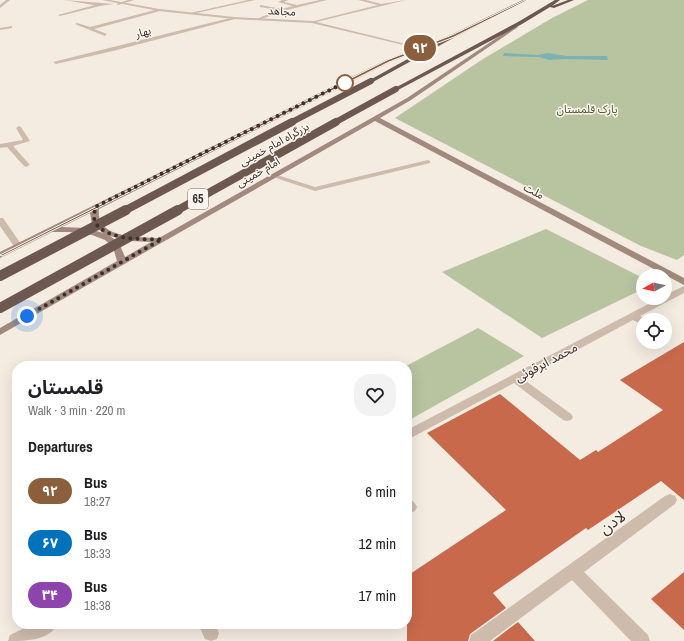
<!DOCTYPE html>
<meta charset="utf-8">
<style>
body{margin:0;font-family:"Archivo Narrow","Noto Sans Arabic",sans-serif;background:#f2f2f2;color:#202124;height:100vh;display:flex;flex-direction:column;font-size:15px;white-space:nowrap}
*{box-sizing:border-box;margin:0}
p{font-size:13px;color:#757577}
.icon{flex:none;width:22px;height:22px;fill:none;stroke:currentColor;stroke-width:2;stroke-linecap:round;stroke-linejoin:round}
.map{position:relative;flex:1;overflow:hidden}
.sheet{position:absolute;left:12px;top:361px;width:400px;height:268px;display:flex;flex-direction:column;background:#fff;border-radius:16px;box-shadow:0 4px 16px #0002}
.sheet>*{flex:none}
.badge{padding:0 8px;border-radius:13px;font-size:14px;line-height:26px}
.needle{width:26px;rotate:262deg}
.tools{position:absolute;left:636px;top:269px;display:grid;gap:8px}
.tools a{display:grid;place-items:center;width:36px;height:36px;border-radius:50%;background:#fff;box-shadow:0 4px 16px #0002;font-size:20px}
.you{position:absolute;width:20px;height:20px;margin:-10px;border:3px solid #fff;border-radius:50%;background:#1a73e8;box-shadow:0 0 0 6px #1a73e833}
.map>.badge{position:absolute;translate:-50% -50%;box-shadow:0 0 0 2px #fff}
h2{padding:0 16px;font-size:15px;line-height:36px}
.round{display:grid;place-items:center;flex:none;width:42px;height:42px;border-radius:16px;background:#f2f2f2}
.head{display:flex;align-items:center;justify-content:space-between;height:68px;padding:0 16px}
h1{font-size:19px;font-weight:700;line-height:30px}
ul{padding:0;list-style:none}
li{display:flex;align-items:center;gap:12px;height:52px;padding:0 16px}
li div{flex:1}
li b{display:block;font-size:15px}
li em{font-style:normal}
li .badge{min-width:44px;font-weight:700;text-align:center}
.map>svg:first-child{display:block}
.green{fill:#b8c4a0}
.water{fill:#7fb0b2}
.building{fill:#c8694b}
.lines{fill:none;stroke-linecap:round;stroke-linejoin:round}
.minor{fill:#cdbbac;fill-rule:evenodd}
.tertiary{fill:#cdbbac;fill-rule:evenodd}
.secondary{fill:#a18a7d;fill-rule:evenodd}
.trunk{fill:#6c584f;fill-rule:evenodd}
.trunk-bridge-far2{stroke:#6c584f;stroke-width:6}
.trunk-bridge-far1{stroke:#6c584f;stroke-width:8}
.trunk-bridge{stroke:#6c584f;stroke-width:10}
.line{fill:#8b5e3c;stroke:#fff}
.walk{stroke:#3b302b;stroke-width:4;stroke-dasharray:0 7.2}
.stop-dot{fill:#fff;stroke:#8b5e3c;stroke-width:2}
.labels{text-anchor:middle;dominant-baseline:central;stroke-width:3;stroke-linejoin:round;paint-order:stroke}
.far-street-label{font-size:11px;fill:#3b302b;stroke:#fbf5ee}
.far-park-label{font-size:11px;fill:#4a5a2e;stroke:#fbf5ee}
.shield{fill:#fbf5ee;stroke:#756b66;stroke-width:1}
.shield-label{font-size:12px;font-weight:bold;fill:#3b302b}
.street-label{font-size:13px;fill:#3b302b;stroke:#fbf5ee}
.near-street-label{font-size:16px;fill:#3b302b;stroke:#fbf5ee}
</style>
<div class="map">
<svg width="684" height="641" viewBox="0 0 684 641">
<rect width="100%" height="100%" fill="#f4ebe1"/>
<g class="green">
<polygon points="588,0 684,0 684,255 677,260 641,246 395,118 483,59 552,18"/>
<polygon points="546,229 643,278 643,289 542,338 442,272"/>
<polygon points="478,328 524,356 411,419 407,416 406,366"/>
</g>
<polygon class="water" points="504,53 538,55 548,53 566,56 607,56 608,60 566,59 549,60 539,57 503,56"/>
<g class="building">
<polygon points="684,342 684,500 661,481 588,530 586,528 493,593 506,608 470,634 468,641 407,641 407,576 506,510 427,433 500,394 580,460 596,450 598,452 663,410 620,380"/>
<polygon points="684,572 684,630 651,599"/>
<polygon points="518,622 535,641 493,641"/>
</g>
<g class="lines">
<g class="minor">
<polygon points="128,0 134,0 118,5 116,4"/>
<polygon points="248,0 255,0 192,14 190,13"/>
<polygon points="282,0 288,0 284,2 297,5 320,0 327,0 283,11 259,20 259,18 278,10 260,7 260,5 282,9 293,6 278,2"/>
<polygon points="358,0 366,0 381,4 406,0 312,23 310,22 378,5"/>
<polygon points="99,4 100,6 60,16 58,15"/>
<polygon points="159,9 160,11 94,29 107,34 105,36 75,24 77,23 90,27"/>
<polygon points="234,17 235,19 113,51 56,64 53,62"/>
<polygon points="12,26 12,28 0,30 0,28"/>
<polygon points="19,126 21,127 30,141 13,146 30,165 26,167 24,166 7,147 0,148 0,144 23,140 16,128"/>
<polygon points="428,160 430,161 430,163 315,191 270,176 274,174 315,187"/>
<polygon points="0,218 3,218 21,244 22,246 21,248 15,248 0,226"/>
<polygon points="684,286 684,293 640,316 647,320 643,320 643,325 633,320 523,379 571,414 573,417 571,420 567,421 563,420 514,383 407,440 407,430 660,298 665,298 665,295"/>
<polygon points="670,494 675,496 677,500 675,504 584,572 648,635 650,641 631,641 572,580 490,641 469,641 471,635 665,496"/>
<path d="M 407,497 C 412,499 414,502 417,507 L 415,511 L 410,513 L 407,512 Z"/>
<path d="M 33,624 L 57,624 C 50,641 24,641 8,641 L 10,635 Z"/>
<polygon points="198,624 215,624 219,633 217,639 211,641 205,639"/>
</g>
<g class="tertiary">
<polygon points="6,0 10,0 0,8 0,5"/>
<polygon points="64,0 114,4 99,6"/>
<polygon points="102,0 110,0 159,9 234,17 312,21 422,48 420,49 312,23 234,19 159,11"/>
</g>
<path class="secondary" d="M 516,25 L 518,27 L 411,100 L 380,118 L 684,278 L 684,285 L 375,121 L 0,335 L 0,328 L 117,261 L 113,247 L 105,240 L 92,235 L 69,232 L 52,232 L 0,258 L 0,252 L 386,60 L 451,35 L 455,36 L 390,62 L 99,209 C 95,239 139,237 159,238 L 407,98 ZM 90,213 L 92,224 L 103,233 L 86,228 L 62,227 ZM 110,236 L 132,241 L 151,242 L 125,257 L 119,243 Z"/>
<g class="trunk">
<polygon points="523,0 528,0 455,37 373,82 368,81 451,35"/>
<polygon points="555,0 560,0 552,6 568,0 574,0 554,8 550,7 522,24 398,90 393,89 518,22"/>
</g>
<g class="trunk-bridge-far2">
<polyline points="290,123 371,81"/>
<polyline points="334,123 396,89"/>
</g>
<g class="trunk-bridge-far1">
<polyline points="124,211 292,122"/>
<polyline points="176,211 336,122"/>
</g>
<g class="trunk-bridge">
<polyline points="0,276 126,210"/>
<polyline points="0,308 178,210"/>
</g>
</g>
<polygon class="line" points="525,0 528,0 454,37 389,62 2,256 0,255 387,60 452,35"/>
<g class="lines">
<path class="walk" d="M 27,316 L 162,239 C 145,240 96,240 94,217 C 94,214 95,210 95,207 L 348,81 L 345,83"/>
</g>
<circle class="stop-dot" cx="345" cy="83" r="8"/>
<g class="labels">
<g class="far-street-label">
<text transform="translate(282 11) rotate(3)">مجاهد</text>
<text transform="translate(143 32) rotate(-15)">بهار</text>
<text transform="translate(274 144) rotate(-29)">بزرگراه امام خمینی</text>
<text transform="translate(258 172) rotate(-30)">امام خمینی</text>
<text transform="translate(534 191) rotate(28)">ملت</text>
</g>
<g class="far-park-label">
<text x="587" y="109">پارک قلمستان</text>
</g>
<rect class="shield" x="188" y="189" width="20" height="20" rx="3"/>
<g class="shield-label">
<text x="198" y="199">65</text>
</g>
<g class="street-label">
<text transform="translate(546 362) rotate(-28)">محمد ابرقوئی</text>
</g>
<g class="near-street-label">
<text transform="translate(612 522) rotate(-36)">لادن</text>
</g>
</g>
</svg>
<div class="tools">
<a><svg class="needle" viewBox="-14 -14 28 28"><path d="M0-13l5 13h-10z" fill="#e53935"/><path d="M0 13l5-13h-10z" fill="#757577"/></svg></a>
<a><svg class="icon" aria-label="locate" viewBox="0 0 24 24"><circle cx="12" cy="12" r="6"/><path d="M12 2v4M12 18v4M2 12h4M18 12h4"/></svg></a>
</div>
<div class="you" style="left:27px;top:316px"></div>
<b class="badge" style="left:420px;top:48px;background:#8b5e3c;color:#fff">۹۲</b>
<section class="sheet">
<div class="head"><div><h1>قلمستان</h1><p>Walk · 3 min · 220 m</p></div><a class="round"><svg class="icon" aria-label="heart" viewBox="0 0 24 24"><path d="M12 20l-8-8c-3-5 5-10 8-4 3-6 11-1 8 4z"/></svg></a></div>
<h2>Departures</h2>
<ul>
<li><span class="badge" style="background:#8b5e3c;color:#fff">۹۲</span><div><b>Bus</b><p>18:27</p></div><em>6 min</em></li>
<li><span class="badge" style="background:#0072bc;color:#fff">۶۷</span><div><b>Bus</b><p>18:33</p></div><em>12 min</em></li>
<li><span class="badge" style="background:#8e44ad;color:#fff">۳۴</span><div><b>Bus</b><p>18:38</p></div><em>17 min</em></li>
</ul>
</section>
</div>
